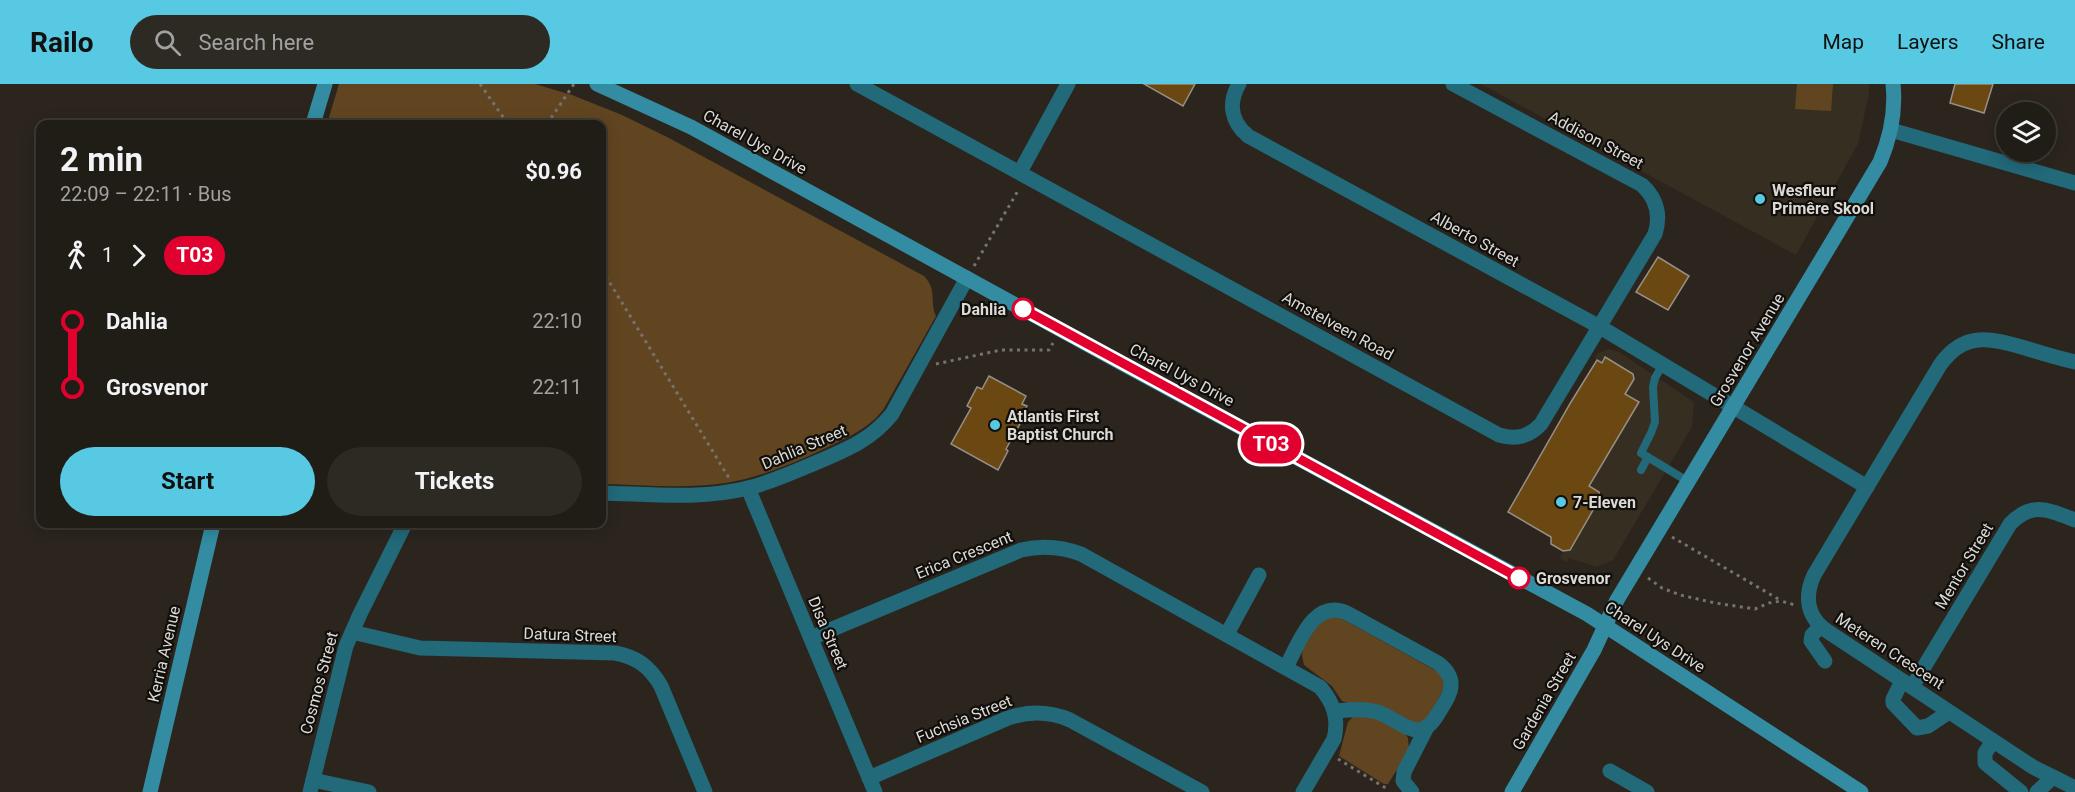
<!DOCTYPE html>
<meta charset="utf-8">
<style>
body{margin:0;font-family:Roboto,sans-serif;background:#2d2923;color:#f1f3f6;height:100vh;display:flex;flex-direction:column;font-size:22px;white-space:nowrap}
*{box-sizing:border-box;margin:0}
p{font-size:20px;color:#a2a1a1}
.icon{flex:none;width:33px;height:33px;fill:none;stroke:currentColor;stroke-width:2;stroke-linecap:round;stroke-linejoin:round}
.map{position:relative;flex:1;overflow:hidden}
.drawer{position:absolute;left:36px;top:36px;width:570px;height:408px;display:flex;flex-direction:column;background:#201c16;border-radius:12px;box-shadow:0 3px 15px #0003,0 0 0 2px #3d3a35}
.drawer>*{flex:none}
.badge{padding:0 12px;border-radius:20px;font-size:21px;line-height:39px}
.tools{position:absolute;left:1996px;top:18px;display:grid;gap:12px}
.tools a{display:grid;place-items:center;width:60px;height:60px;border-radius:50%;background:#201c16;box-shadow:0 3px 15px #0003,0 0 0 2px #3d3a35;font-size:30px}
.map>.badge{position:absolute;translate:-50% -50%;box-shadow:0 0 0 3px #fff}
.legs{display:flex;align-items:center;gap:9px;height:66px;padding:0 24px;font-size:20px}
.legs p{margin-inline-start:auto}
.head{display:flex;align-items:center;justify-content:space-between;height:102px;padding:0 24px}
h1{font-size:33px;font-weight:700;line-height:45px}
.action{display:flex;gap:12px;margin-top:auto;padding:12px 24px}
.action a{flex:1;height:69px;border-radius:36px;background:#58c9e3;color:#111;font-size:24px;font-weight:700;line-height:69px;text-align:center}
.action a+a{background:#2d2923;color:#f1f3f6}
ul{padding:0 24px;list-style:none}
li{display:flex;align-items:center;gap:21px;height:66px;font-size:22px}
li i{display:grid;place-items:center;width:9px;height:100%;margin:0 8px;background:currentColor}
li i::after{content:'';width:15px;height:15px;margin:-8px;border:4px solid;border-radius:50%;background:#201c16}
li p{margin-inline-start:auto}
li:first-child i{background:linear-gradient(#0000 50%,currentColor 0)}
li:last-child i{background:linear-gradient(currentColor 50%,#0000 0)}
header{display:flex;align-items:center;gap:36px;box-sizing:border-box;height:84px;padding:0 30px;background:#58c9e3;color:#111}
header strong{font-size:28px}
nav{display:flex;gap:33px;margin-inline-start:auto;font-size:21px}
.search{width:420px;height:54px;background:#2d2923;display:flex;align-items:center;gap:15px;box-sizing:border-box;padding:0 21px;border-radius:33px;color:#a2a1a1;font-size:22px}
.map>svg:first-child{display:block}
.built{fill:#372e22}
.green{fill:#614521}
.building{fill:#6b4712;stroke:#978f87;stroke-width:1.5}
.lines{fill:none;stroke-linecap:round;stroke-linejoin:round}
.path{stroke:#77726c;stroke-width:3;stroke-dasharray:3 4.5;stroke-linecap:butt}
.lane{stroke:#22697a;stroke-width:8}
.street{stroke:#22697a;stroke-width:15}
.secondary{stroke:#338ca1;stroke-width:15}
.line-1-casing{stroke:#fff;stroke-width:14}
.line-1{stroke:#e2002f;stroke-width:9}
.poi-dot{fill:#58c9e3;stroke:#110f0c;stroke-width:2}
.stop-1-dot{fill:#fff;stroke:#e2002f;stroke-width:3}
.labels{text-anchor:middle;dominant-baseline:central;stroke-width:4.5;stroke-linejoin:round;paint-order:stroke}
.street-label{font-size:16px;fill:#ddd9d5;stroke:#110f0c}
.poi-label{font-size:16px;font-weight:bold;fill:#ddd9d5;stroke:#110f0c;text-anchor:start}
.stop-label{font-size:16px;font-weight:bold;fill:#ddd9d5;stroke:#110f0c;text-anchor:end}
</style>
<header>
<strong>Railo</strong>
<div class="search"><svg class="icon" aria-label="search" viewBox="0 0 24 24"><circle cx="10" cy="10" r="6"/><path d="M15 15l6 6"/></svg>Search here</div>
<nav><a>Map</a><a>Layers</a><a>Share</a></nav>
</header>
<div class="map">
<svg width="2075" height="708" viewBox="0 0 2075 708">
<rect width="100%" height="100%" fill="#2b251e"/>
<g class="built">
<polygon points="1481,0 1869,0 1869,9 1858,60 1796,171"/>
<polygon points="1609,265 1619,268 1694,318 1692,343 1613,476 1597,483 1569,474 1567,478 1560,474 1564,467 1570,466 1600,414 1599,408 1589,402 1637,321 1636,316 1625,310 1634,295 1633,290 1605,273 1602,279 1594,274 1598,269"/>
</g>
<g class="green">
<path d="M 339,0 L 535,0 L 572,11 L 622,31 L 667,53 L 924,192 C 938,207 929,217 936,232 L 883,326 C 868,345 848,353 826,364 C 794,379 762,393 726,399 C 685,405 643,401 602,400 L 602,40 L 327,40 Z"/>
<polygon points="1797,0 1833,0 1831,27 1795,25"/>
<polygon points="1335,531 1440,589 1445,602 1428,634 1417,640 1342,617 1332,602 1304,581 1302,571 1303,565 1319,538"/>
<polygon points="1353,633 1375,633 1404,648 1408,654 1409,666 1388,700 1384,700 1339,672 1348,638"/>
</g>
<g class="building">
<polygon points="1144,0 1195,0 1183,22"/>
<polygon points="1955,0 1993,0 1984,29 1950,19"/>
<polygon points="1658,173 1689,192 1668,226 1636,208"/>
<polygon points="1605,273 1633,290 1634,295 1625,310 1639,318 1589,402 1599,408 1600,414 1570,466 1563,467 1551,460 1551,453 1508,428 1571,318 1597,276 1602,279"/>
<polygon points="989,292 1026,312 1022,320 1027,322 1024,328 1026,329 1006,365 1008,367 998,386 951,360 971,324 967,322 977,303 982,305"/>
</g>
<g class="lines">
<g class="path">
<polyline points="480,0 508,40"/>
<polyline points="547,40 574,0"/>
<polyline points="974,182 1019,105"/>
<polyline points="602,186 729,394"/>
<polyline points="936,280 1001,266 1049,266 1053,259"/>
<polyline points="1672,453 1780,516"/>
<polyline points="1648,494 1662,504 1680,511 1715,519 1755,525 1769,519 1781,517 1795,521"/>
<polyline points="1338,675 1384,703 1390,704"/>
</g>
<g class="lane">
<polyline points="1663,280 1655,294 1653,303 1655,338 1651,349 1641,369 1689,398"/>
<polyline points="1641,386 1648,373"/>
</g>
<g class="street">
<path d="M 857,0 L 1499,351 C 1516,356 1529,353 1541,340 L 1655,150 C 1661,131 1657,115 1642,101 L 1453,0"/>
<path d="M 1239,0 C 1228,19 1231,38 1248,52 L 1600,243 L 1867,403"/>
<polyline points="1891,46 2075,99"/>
<polyline points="1020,88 1068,0"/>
<path d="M 2075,278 C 2058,274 2041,269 2025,264 C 1990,254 1964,247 1940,281 L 1814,491 C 1804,513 1807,533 1827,547 L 2033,683 L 2075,704"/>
<polyline points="748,404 875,708"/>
<path d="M 602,409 C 649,410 701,416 748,404 C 773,398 796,387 820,377 C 848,365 872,355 892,330 L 967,194"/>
<polyline points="1820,543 1812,551 1811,557 1825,577"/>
<path d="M 352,548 L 420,564 L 615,569 C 637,573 650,583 661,602 L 705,708"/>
<polyline points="1227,550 1259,491"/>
<path d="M 811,554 L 1021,466 C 1042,461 1060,462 1081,470 L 1320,603 C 1334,619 1339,635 1334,655 L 1303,708"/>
<path d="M 1286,583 C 1299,560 1313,514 1347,529 L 1438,579 C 1446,585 1452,593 1451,603 C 1450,612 1444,620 1439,628 C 1419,664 1402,636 1377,628 C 1363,624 1349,626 1335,627"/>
<polyline points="1902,597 1893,615 1893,619 1917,644 1928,642 1949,628"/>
<path d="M 1912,603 L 2010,440 C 2032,417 2049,426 2075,436"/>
<polyline points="1993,657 1985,669 1985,679 2021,708"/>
<polyline points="1610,687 1647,708"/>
<path d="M 869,694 L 1008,634 C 1029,627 1049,627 1070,636 L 1202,708"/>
<polyline points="313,696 369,708"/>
<polyline points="310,708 346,562 360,530 405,440"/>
<polyline points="1412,708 1403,697 1404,688 1427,643"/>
<polyline points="2037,708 2053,693"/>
</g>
<g class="secondary">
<polyline points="597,0 691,43 1125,281 1587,530 1861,708"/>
<polyline points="313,40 325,0"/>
<polyline points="150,708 213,440"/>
<path d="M 1512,708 L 1594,566 L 1617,516 L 1880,78 C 1891,52 1896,28 1893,0"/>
</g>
</g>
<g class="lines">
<g class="line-1-casing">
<polyline id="line-1" points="1023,225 1519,494"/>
</g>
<use href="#line-1" class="line-1"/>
</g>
<g class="poi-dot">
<circle cx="1760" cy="115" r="6"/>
<circle cx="995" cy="341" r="6"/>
<circle cx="1561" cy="418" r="6"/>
</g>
<g class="stop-1-dot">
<circle cx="1023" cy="225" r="10"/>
<circle cx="1519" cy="494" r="10"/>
</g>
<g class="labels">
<g class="street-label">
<text transform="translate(1596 56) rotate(28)">Addison Street</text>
<text transform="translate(755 58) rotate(29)">Charel Uys Drive</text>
<text transform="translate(1475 155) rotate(29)">Alberto Street</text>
<text transform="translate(1338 242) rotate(29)">Amstelveen Road</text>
<text transform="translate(1747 266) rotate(-59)">Grosvenor Avenue</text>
<text transform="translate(1182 291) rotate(28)">Charel Uys Drive</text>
<text transform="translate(804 363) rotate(-23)">Dahlia Street</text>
<text transform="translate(964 471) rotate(-22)">Erica Crescent</text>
<text transform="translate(1964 482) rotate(-59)">Mentor Street</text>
<text transform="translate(828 549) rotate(67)">Disa Street</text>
<text transform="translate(570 551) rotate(2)">Datura Street</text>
<text transform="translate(1655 553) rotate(33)">Charel Uys Drive</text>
<text transform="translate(1890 567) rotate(33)">Meteren Crescent</text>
<text transform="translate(164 570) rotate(-77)">Kerria Avenue</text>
<text transform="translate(319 599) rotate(-75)">Cosmos Street</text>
<text transform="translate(1544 617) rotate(-60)">Gardenia Street</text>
<text transform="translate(964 635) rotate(-22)">Fuchsia Street</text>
</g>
<g class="poi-label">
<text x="1772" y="106">Wesfleur<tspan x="1772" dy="18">Primêre Skool</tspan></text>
<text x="1007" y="332">Atlantis First<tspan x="1007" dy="18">Baptist Church</tspan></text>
<text x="1573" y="418">7-Eleven</text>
</g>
<g class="stop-label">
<text x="1006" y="225">Dahlia</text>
<text x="1536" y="494" text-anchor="start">Grosvenor</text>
</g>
</g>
</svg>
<div class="tools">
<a><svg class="icon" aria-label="layers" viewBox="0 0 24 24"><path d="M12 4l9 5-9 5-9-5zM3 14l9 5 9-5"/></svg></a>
</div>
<b class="badge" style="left:1271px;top:360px;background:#e2002f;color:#fff">T03</b>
<section class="drawer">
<div class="head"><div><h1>2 min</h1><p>22:09 – 22:11 · Bus</p></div><b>$0.96</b></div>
<div class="legs"><svg class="icon" aria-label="walk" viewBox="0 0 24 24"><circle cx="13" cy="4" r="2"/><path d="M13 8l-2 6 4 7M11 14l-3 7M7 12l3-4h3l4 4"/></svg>1<svg class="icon" aria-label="forward" viewBox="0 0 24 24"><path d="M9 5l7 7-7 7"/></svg><b class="badge" style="background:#e2002f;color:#fff">T03</b></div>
<ul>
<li><i style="color:#e2002f"></i><b>Dahlia</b><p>22:10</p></li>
<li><i style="color:#e2002f"></i><b>Grosvenor</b><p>22:11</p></li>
</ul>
<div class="action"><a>Start</a><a>Tickets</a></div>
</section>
</div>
